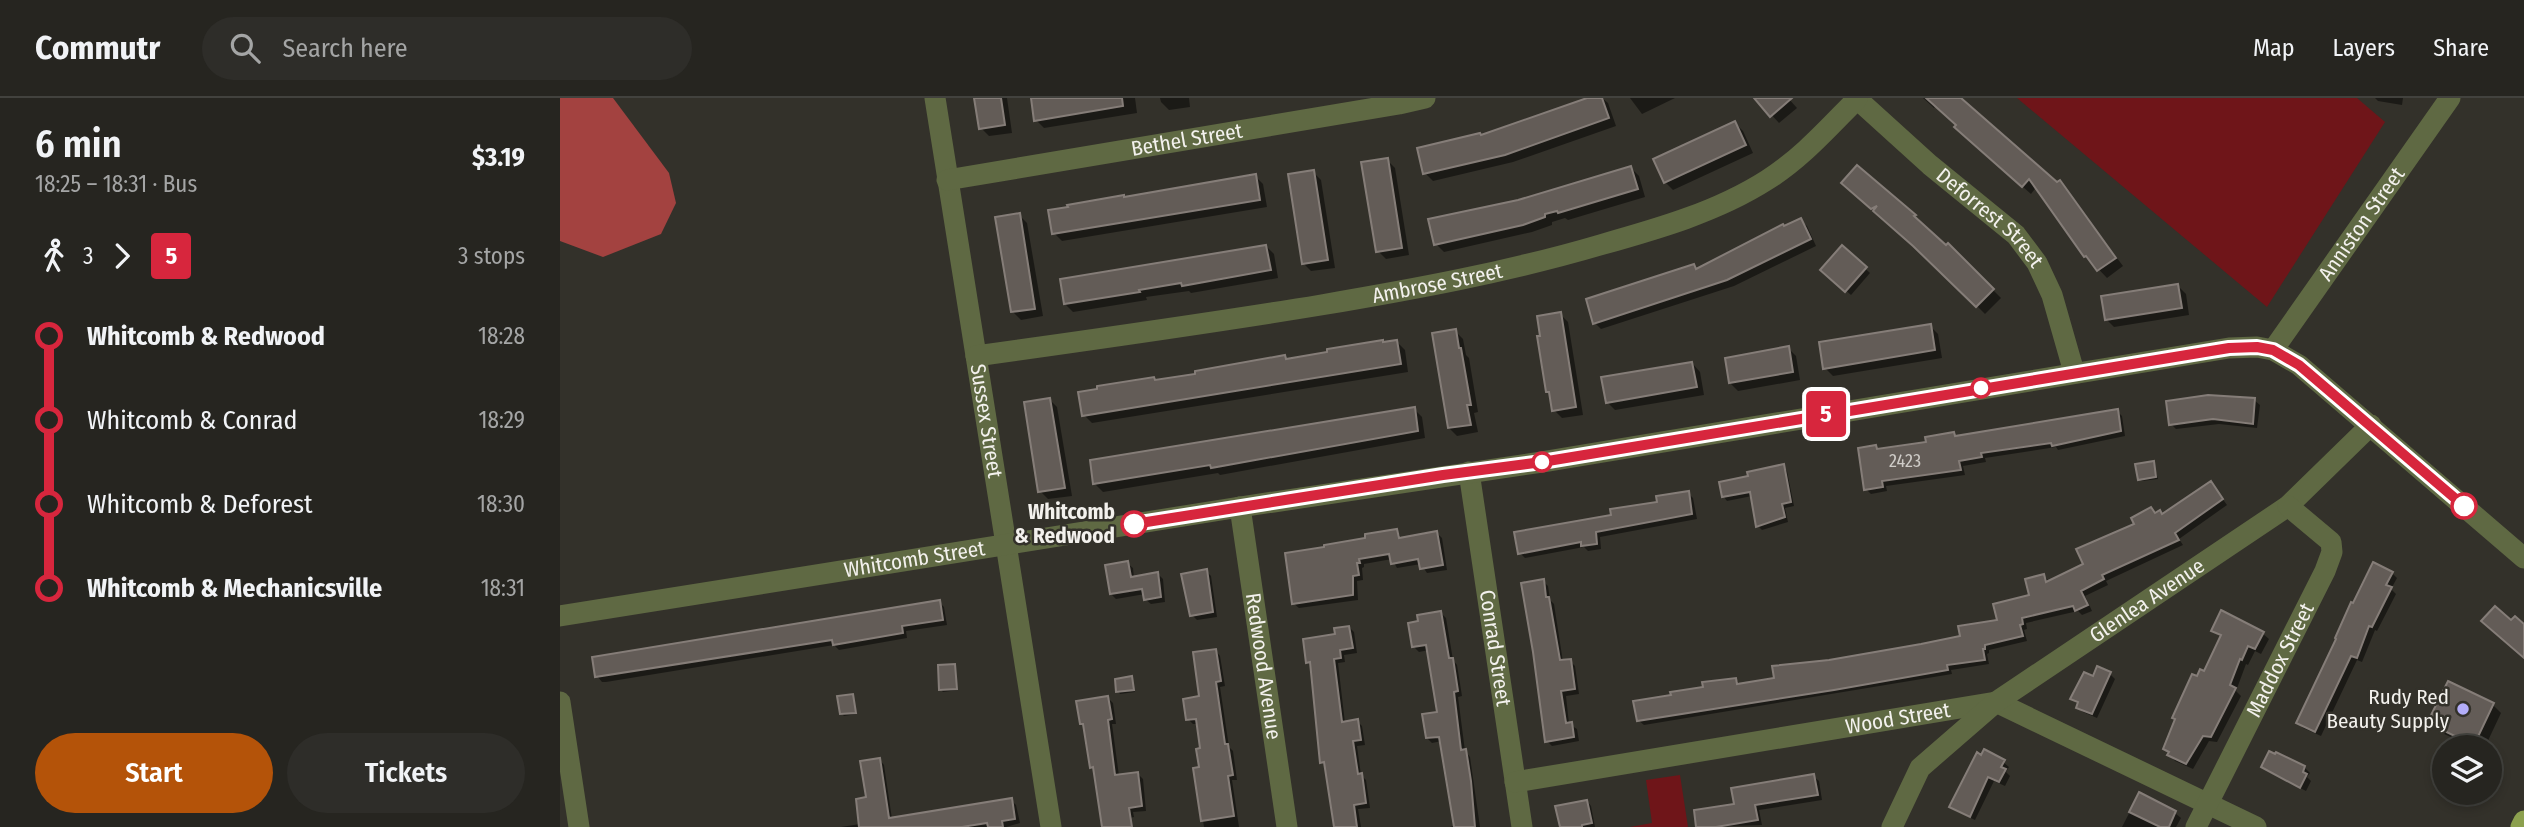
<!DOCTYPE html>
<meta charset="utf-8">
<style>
body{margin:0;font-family:"Fira Sans Condensed",sans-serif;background:#2e2d29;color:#f1f3f6;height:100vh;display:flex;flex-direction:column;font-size:26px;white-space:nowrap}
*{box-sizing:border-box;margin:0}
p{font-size:23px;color:#a4a5a5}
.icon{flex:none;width:38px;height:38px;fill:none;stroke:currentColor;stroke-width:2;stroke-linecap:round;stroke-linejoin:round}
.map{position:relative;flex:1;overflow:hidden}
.side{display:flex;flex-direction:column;background:#262520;width:560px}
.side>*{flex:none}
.badge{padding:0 14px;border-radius:5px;font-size:24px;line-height:46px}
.controls{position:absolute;left:1872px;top:637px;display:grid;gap:14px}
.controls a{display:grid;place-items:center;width:70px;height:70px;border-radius:50%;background:#262520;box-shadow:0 4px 10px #0003,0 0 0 2px #42423e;font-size:35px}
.map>.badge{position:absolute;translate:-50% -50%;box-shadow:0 0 0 4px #fff}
.legs{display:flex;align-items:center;gap:10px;height:77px;padding:0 35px;font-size:23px}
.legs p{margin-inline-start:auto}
.summary{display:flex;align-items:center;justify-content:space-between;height:119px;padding:0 35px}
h1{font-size:38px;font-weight:600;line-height:52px}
.primary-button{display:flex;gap:14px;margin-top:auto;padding:14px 35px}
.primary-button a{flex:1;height:80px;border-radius:42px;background:#b45309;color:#fff;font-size:28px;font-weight:600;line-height:80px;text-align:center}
.primary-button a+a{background:#2e2d29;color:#f1f3f6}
ul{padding:0 35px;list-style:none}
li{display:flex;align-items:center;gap:24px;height:84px;font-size:26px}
li i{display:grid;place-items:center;width:10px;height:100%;margin:0 9px;background:currentColor}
li i::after{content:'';width:18px;height:18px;margin:-9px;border:5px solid;border-radius:50%;background:#262520}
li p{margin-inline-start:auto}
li:first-child i{background:linear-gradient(#0000 50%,currentColor 0)}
li:last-child i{background:linear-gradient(currentColor 50%,#0000 0)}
header{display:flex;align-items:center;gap:42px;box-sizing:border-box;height:98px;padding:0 35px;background:#262520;border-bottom:2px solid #42423e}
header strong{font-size:33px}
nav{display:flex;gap:38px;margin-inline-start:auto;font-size:24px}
.search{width:490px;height:63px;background:#2e2d29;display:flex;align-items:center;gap:18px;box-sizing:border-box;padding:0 24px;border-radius:38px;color:#a4a5a5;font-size:26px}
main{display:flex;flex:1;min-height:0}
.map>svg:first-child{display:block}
.green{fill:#6f1519}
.forest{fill:#a34240}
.shadow{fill:#0007}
.building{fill:#635c57;stroke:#857d78;stroke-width:2}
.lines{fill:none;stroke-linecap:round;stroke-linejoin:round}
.minor{stroke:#5f6943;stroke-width:21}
.major{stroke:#8ca04e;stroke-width:21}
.line-1-casing{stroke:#fff;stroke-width:16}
.line-1{stroke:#d7263d;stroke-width:10}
.stop-1-dot{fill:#fff;stroke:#d7263d;stroke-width:3.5}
.poi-dot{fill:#b3adf9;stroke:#33312a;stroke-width:2.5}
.labels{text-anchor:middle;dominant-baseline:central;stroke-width:5;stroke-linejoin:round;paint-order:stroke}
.number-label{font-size:18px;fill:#cfccc8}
.street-label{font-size:21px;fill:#f3f1ed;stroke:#33312a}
.stop-label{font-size:21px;font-weight:bold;fill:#f3f1ed;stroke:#33312a;text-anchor:end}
.poi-label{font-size:21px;fill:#f3f1ed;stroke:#33312a;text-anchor:end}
</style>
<header>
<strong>Commutr</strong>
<div class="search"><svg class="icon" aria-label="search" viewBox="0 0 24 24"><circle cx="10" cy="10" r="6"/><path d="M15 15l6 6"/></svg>Search here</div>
<nav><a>Map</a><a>Layers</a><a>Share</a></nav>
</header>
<main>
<section class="side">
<div class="summary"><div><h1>6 min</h1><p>18:25 – 18:31 · Bus</p></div><b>$3.19</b></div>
<div class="legs"><svg class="icon" aria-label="walk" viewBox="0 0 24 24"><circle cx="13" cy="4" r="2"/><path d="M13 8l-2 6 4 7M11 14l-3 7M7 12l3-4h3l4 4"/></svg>3<svg class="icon" aria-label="forward" viewBox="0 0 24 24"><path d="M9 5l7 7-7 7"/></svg><b class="badge" style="background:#d7263d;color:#fff">5</b><p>3 stops</p></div>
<ul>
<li><i style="color:#d7263d"></i><b>Whitcomb &amp; Redwood</b><p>18:28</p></li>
<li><i style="color:#d7263d"></i><span>Whitcomb &amp; Conrad</span><p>18:29</p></li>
<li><i style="color:#d7263d"></i><span>Whitcomb &amp; Deforest</span><p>18:30</p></li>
<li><i style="color:#d7263d"></i><b>Whitcomb &amp; Mechanicsville</b><p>18:31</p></li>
</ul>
<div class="primary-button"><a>Start</a><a>Tickets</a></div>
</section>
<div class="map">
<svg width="1964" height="729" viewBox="0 0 1964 729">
<rect width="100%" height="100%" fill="#33312a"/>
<g class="green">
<polygon points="1457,0 1797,0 1825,24 1707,209"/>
<polygon points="1120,677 1128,729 1070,729 1092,725 1086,682"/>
</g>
<polygon class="forest" points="0,0 53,0 109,75 116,105 101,136 43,159 0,143"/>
<g class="shadow">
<polygon points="416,0 447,0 452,35 429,38 421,30"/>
<polygon points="476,0 575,0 577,15 484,30 476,22"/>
<polygon points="600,0 629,0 630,9 609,12 601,4"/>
<polygon points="1032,0 1042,0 1048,5 1056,28 953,64 873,83 865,75 922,39"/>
<polygon points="1070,0 1115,0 1082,16"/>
<polygon points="1196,0 1228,0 1237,10 1219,25"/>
<polygon points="1363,0 1398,0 1496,87 1500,84 1563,168 1547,180 1526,158 1477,88 1471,96 1404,37 1398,27 1376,8 1374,10"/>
<polygon points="1815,0 1843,0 1842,7 1818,3"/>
<polygon points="1175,25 1183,33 1193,55 1113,92 1105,84"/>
<polygon points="827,62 835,70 849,157 826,161 818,153"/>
<polygon points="1071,70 1079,78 1085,99 1008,122 1005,120 992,124 992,127 972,134 884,154 876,146 958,104"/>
<polygon points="1297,70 1354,118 1386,149 1388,147 1441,200 1425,216 1364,155 1291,93"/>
<polygon points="753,74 761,82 775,170 751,173 743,165"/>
<polygon points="695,78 703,86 707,109 502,143 494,135 565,101"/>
<polygon points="459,117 467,125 483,218 461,222 453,214"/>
<polygon points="1240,122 1247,128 1256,148 1174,188 1041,231 1035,225 1134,168 1137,172"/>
<polygon points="706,148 714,156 718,180 631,195 629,193 586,199 587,202 513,214 505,206"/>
<polygon points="1283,150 1310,175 1291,197 1263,172"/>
<polygon points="1618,188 1626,196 1629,217 1554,229 1546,221"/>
<polygon points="1000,216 1008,224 1023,317 1002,320 994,312 991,296 988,293 982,239"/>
<polygon points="1370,228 1378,236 1382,260 1273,278 1265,270"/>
<polygon points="895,233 903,241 906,257 909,260 918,314 914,315 918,334 897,338 889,330"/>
<polygon points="837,244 845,252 848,274 532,325 524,317 594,280 596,283 725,259 728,262"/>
<polygon points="1228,250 1236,258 1240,282 1178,293 1170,285"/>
<polygon points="1132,265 1140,274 1144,297 1055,312 1047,304"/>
<polygon points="489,301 497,309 512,398 488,401 480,393"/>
<polygon points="1694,302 1700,307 1697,330 1659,326 1616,331 1611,326"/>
<polygon points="854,311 862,319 865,340 660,377 658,375 543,394 535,386"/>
<polygon points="1557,313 1562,318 1565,338 1498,352 1496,349 1425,360 1426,364 1403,368 1405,377 1326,388 1327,393 1311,396 1306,391 1315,348 1319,352 1368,346 1393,336 1396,339"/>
<polygon points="1593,365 1598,381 1582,383 1579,381"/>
<polygon points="1223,368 1227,373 1234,408 1225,410 1228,424 1202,432 1198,428 1192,398 1167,403 1163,398 1190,380"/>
<polygon points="1651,385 1667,407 1619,441 1623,447 1546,483 1548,487 1525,498 1532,513 1522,517 1518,513 1466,525 1467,531 1464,532 1467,543 1429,552 1429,555 1427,556 1429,566 1391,572 1392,576 1084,627 1078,622 1145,591 1176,582 1181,587 1216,581 1269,564 1402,539 1440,523 1471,498 1484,478 1490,484 1526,467 1596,417 1603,417"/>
<polygon points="1128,395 1133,400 1137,421 1040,439 1041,451 1028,453 1024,449 965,460 960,455 1053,419"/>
<polygon points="837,433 842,441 877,435 882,440 887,472 867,475 861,466 837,470 832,461 804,466 804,469 802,470 803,482 797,483 798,502 739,510 733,505 807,442"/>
<polygon points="567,465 573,470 574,480 598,476 603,481 605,504 591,506 585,501 585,496 556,501 551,496"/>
<polygon points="646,473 651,478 657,519 637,522 632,517"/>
<polygon points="1832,475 1837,480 1831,491 1836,496 1817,533 1815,532 1802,564 1797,562 1761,638 1743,630 1738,624"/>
<polygon points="983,483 988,488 990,502 994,506 1003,564 1010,563 1015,568 1019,596 1006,598 1009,626 1017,631 1019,643 992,648 987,643"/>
<polygon points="379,504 384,509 387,527 346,533 347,540 279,552 274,547 46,584 42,584 37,578"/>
<polygon points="881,515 886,520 893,562 897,567 902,598 898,599 905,653 910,659 920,729 890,729 896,727 882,643 872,645 867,640 879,615 869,552 859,554 854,549"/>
<polygon points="789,529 794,534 797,555 784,557 785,564 778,565 785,625 797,623 802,628 805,647 797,648 801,677 806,682 810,710 798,711 801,729 775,729 766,669 762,664 752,568 748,564"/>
<polygon points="1653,532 1702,535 1709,541 1701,556 1695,553 1688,567 1686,566 1676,593 1681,598 1657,644 1649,643 1633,671 1615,663 1605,651 1637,581 1644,575 1662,539"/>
<polygon points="655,552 660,558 665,588 660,589 669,649 673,653 677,682 672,682 679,729 644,729 635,671 641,670 642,651 638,626 633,626 628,621 641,600"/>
<polygon points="394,567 398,592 383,594 381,592"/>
<polygon points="1550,576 1555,581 1537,620 1523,614 1518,609 1519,606 1512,601 1533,580"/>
<polygon points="571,580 575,594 560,596 558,593"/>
<polygon points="1888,585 1933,607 1941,615 1925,649 1918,647 1913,649 1882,635 1874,627"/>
<polygon points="292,598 297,616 284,618 282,616"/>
<polygon points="548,600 553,605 556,626 552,626 559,678 578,676 583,681 586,713 573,714 574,719 561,722 562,729 540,729 543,728 535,672 531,669 526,630 522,626"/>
<polygon points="319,661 324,667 332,721 451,702 456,707 460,725 446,729 281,729 300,726"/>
<polygon points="1443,664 1449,669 1446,674 1450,678 1445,688 1434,683 1415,722 1396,713 1391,708"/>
<polygon points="1703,669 1744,669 1750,675 1747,679 1751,683 1746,693 1709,674"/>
<polygon points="1253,678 1259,683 1262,702 1199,712 1202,727 1138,729 1176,708"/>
<polygon points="1579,696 1615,715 1621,720 1616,729 1562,729"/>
<polygon points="1027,703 1031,708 1035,729 1001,729"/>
</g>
<g class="building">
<polygon points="414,0 441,0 445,27 419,31"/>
<polygon points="471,0 562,0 563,8 474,23"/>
<polygon points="1027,0 1042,0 1049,20 945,57 863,76 857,50 920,35 921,37"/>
<polygon points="1194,0 1232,0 1210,19"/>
<polygon points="1366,0 1401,0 1497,84 1500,82 1556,160 1537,173 1526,158 1524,159 1469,81 1462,89 1394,29 1396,27"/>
<polygon points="1175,23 1186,47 1104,85 1093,61"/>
<polygon points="828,60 842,150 816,154 801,64"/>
<polygon points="1297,67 1356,117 1354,118 1386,147 1388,145 1434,191 1416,209 1353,148 1313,113 1317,108 1311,111 1281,85"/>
<polygon points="1071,68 1078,91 998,115 997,113 985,116 985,119 963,127 874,147 868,121 958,102"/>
<polygon points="754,72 768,162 742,166 728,76"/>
<polygon points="696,76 700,102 492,136 488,112 508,109 507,107 564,97 564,99"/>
<polygon points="460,115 475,211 451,214 435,119"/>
<polygon points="1241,120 1251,141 1167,182 1033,226 1026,201 1134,166 1136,171 1223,126 1224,128"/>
<polygon points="706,147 711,172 622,188 621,185 579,192 580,194 504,206 500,181"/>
<polygon points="1282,147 1307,169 1285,194 1260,172"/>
<polygon points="1618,186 1622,210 1545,222 1541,198"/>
<polygon points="1001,214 1016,309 992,313 989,294 986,294 977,238 980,238 977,218"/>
<polygon points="1371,226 1375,252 1263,271 1259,244"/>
<polygon points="896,231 899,250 901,250 911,307 907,307 911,327 888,330 872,235"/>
<polygon points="823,242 823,244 837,242 841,266 522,318 518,294 537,291 537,288 594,279 595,282 635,276 635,273 725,257 726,261 767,254 767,251"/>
<polygon points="1229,248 1233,274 1169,285 1165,260"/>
<polygon points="1132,264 1137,289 1046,305 1041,279"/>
<polygon points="1648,297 1695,300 1693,326 1653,321 1609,327 1606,303"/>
<polygon points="490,300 505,390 478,394 464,304"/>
<polygon points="855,309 858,333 651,370 650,367 533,386 530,362"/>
<polygon points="1558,311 1561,333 1492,348 1491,345 1421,355 1422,359 1399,363 1401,372 1322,383 1323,389 1304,392 1298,350 1316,347 1317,351 1366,344 1365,339 1394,334 1395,338"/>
<polygon points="1594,363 1596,379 1578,382 1575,366"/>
<polygon points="1224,366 1231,404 1222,406 1225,419 1196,429 1190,394 1162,399 1159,384 1188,378 1187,374"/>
<polygon points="1651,383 1663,401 1615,435 1619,442 1542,477 1544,481 1521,493 1528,507 1515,513 1513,508 1462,520 1463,526 1460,527 1463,538 1425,547 1425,551 1423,551 1425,562 1387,567 1388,572 1274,592 1077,623 1073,603 1111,597 1110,594 1143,589 1142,584 1176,580 1177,586 1214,580 1212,568 1269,562 1361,546 1400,538 1398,528 1437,522 1433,506 1469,497 1465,481 1484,476 1486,484 1523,466 1516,451 1574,426 1571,420 1591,409 1595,415 1600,412 1602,416"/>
<polygon points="1129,393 1132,416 1036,434 1037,446 1021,448 1021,444 958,456 954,434 1051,417 1050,411 1097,404 1096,398"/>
<polygon points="837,431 839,440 877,433 883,467 860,471 858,461 831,466 829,456 799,461 800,465 797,465 799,477 793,478 793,497 732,506 725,455 764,449 764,447 805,440 805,436"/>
<polygon points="568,463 571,479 598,474 601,499 584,502 582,491 550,496 545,467"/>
<polygon points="1813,464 1833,474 1826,487 1832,489 1812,529 1809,528 1797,560 1791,558 1755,634 1736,625 1776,541 1775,540 1791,504 1793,505"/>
<polygon points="647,471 653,514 630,518 621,476"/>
<polygon points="984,481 986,499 989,499 1000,562 1011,561 1015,591 1001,593 1006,625 1012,624 1014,639 985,644 973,554 961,485"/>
<polygon points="380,502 383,522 342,528 343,535 273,547 272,542 35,579 32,559"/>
<polygon points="1935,508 1951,522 1955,518 1964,526 1964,560 1921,523"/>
<polygon points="1661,512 1704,534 1695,551 1688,548 1682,562 1680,561 1670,587 1676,590 1651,639 1643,638 1626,666 1607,657 1609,654 1603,651 1615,621 1612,620 1632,576 1637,578 1640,571 1644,573 1661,537 1651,533"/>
<polygon points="881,513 889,560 893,560 898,593 894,594 901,652 906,651 911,683 915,729 894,729 879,639 866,640 862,616 877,614 866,547 852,549 848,525 858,523 857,517"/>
<polygon points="789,528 793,550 780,552 781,560 774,561 782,624 798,621 801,642 793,643 798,676 802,675 806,705 794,707 797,729 774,729 764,664 760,665 750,564 746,565 743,541 775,536 774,530"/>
<polygon points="656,551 661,583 656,584 665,646 668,646 673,677 668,678 674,718 641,723 633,670 639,669 636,651 640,650 636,621 626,622 623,601 639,598 633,554"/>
<polygon points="395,566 397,591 379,592 378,567"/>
<polygon points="1537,568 1551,574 1532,616 1516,610 1518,604 1510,601 1524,574 1533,578"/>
<polygon points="572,578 574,592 556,594 555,581"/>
<polygon points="1888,583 1934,605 1916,643 1909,640 1907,644 1872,627 1876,620 1871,617"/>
<polygon points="293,596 296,615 280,616 277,598"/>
<polygon points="548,598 552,621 548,622 555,677 578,674 582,708 569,710 572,729 542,729 533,669 530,670 523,626 520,626 516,603"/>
<polygon points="1424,651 1445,662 1441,669 1446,671 1439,684 1428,679 1410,719 1389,709 1417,654 1421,657"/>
<polygon points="1709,653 1715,656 1716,654 1745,668 1743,674 1747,676 1740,690 1701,669"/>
<polygon points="320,660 329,720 452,700 455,721 442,723 443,729 428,729 427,725 402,729 299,729 296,701 306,699 300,663"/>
<polygon points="1254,676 1258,697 1195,707 1198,722 1156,729 1136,729 1134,712 1174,706 1171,690"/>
<polygon points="1579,694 1616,713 1609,729 1600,729 1569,714"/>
<polygon points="1027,702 1032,725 1022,727 1022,729 1000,729 995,708"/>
</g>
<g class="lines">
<g class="minor">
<path id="s1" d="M 375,0 L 491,729"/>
<path id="s2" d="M 1296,0 L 1370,67 L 1456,137 L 1477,165 L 1492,197 L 1514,274"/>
<path id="s3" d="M 387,82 L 839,6 L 865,0"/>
<path id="s4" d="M 1713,252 L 1890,0"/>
<path id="s5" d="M 416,258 C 531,242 646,226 761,207 C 855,191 948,174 1040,147 C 1097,131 1157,114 1207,82 C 1242,60 1268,30 1297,1"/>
<path id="s6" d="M 909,374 L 962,729"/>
<path id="s7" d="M 680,409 L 727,729"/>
<path id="s8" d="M 0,518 L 680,409 L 982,364 L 1669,250 L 1697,249 L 1713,252 L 1739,267 L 1964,460"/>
<polyline points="0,604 19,729"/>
<path id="s9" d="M 955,684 L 1436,604 L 1696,729"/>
<path id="s10" d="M 1332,729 L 1360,670 L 1436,604 L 1728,408 L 1811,327"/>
<path id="s11" d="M 1636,729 L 1765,473 L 1772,454 L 1771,444 L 1728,408"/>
</g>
<polyline class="major" points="1961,729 1964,723"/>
</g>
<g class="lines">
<g class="line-1-casing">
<polyline id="line-1" points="574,426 883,377 982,364 1669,250 1697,249 1713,252 1739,267 1904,408"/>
</g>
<use href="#line-1" class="line-1"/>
</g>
<g class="stop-1-dot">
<circle cx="1421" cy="290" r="9"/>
<circle cx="982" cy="364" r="9"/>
<circle cx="1904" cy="408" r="12"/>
<circle cx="574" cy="426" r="12"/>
</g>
<circle class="poi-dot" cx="1903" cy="611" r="7"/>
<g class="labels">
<g class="number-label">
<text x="1345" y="363">2423</text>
</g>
<g class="street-label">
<text stroke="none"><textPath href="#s3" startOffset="243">Bethel Street</textPath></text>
<text stroke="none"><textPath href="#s2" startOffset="180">Deforrest Street</textPath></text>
<text stroke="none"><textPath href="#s4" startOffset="154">Anniston Street</textPath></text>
<text stroke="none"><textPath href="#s5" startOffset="467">Ambrose Street</textPath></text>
<text stroke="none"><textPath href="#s1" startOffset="327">Sussex Street</textPath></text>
<text stroke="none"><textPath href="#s8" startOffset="359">Whitcomb Street</textPath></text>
<text stroke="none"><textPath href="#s10" startOffset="348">Glenlea Avenue</textPath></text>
<text stroke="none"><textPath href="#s6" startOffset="178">Conrad Street</textPath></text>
<text stroke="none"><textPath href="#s11" startOffset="187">Maddox Street</textPath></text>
<text stroke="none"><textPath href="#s7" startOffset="161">Redwood Avenue</textPath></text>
<text stroke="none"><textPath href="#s9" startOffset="388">Wood Street</textPath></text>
</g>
<g class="stop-label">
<text x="555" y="414">Whitcomb<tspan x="555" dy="24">&amp; Redwood</tspan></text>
</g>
<g class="poi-label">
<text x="1889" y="599">Rudy Red<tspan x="1889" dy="24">Beauty Supply</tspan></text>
</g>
</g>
</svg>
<div class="controls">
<a><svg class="icon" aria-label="layers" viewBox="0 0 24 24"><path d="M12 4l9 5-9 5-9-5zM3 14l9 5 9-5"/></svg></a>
</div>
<b class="badge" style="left:1266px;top:316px;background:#d7263d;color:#fff">5</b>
</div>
</main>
